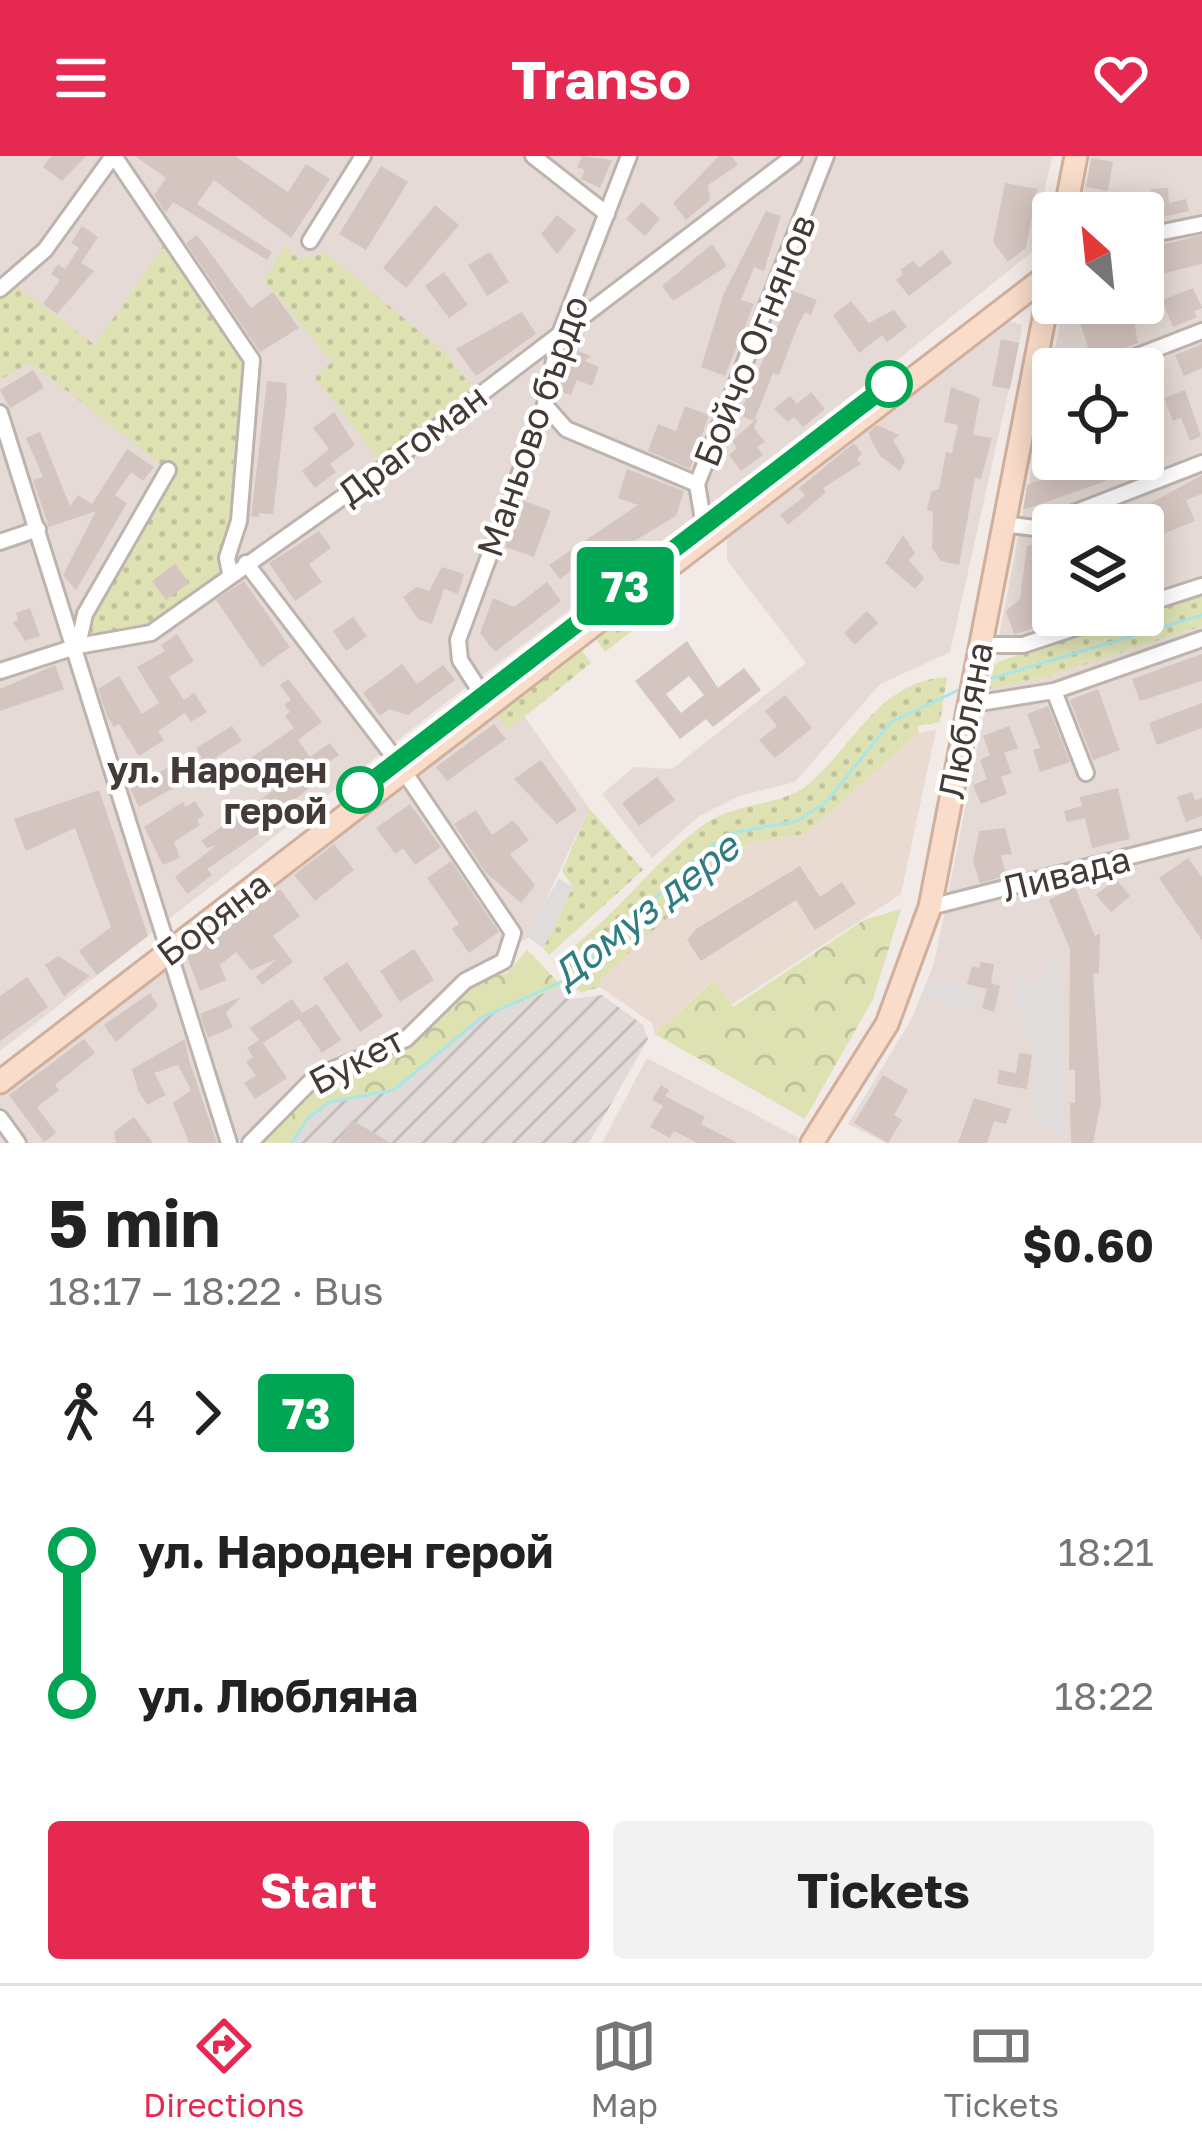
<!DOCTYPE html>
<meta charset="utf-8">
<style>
body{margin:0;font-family:"Golos Text",sans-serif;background:#f2f2f2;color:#222;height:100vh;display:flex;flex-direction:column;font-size:45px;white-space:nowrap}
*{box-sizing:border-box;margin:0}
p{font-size:39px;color:#767676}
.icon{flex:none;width:66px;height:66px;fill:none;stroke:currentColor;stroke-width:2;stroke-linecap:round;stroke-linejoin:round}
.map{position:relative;height:987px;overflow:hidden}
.side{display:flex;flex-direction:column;background:#fff;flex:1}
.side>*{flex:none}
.badge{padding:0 24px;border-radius:9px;font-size:42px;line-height:78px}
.needle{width:78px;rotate:333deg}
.fabs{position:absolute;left:1032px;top:36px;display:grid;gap:24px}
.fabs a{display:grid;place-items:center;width:132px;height:132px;border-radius:12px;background:#fff;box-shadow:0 6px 30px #0003;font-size:60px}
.map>.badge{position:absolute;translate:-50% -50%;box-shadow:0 0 0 6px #fff}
.legs{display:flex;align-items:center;gap:18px;height:132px;padding:0 48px;font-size:39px}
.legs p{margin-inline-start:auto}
.head{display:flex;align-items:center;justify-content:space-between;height:204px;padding:0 48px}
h1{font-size:66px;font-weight:700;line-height:90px}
.action{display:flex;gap:24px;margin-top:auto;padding:24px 48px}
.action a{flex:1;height:138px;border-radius:12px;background:#e62950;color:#fff;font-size:48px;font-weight:700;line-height:138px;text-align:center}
.action a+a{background:#f2f2f2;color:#222}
ul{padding:0 48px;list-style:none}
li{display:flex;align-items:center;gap:42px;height:144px;font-size:45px}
li i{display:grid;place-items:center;width:18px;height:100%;margin:0 15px;background:currentColor}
li i::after{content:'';width:30px;height:30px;margin:-15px;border:9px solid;border-radius:50%;background:#fff}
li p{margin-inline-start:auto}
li:first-child i{background:linear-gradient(#0000 50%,currentColor 0)}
li:last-child i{background:linear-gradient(currentColor 50%,#0000 0)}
header{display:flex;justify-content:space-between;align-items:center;height:156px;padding:0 48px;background:#e62950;color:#fff;font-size:54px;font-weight:700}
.menu{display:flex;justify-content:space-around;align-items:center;height:168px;border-top:3px solid #e0e0e0;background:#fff;font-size:33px;color:#767676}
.menu a{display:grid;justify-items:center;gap:6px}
.menu .selected{color:#e62950}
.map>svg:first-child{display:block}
.residential{fill:#e5dad5;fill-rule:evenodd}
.industrial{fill:url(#industrial-furrows)}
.education{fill:#e9dad2}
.grass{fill:url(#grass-dots)}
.forest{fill:url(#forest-crowns)}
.parking{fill:#e0dcdb}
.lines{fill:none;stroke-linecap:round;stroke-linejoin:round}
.stream{stroke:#a8e6e9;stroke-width:3}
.building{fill:#d5c5c0;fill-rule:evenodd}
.street-casing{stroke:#bfb3ad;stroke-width:20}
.secondary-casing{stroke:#d0b09c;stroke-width:27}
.street{stroke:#fff;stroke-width:14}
.secondary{stroke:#f9dcc9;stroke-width:21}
.line-1-casing{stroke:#fff;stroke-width:27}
.line-1{stroke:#00a651;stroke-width:18}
.stop-1-dot{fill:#fff;stroke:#00a651;stroke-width:6}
.labels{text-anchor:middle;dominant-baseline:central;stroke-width:9;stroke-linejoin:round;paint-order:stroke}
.street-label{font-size:36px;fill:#443a36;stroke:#fff}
.stop-label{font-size:36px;font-weight:bold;fill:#443a36;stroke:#fff;text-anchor:end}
.water-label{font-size:39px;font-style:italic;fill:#2f7c81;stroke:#fff}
</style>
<header><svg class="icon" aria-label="menu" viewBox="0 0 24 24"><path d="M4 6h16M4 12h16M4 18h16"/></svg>Transo<svg class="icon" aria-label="heart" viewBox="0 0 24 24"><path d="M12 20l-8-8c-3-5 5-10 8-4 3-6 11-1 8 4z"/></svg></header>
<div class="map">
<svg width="1202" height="987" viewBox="0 0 1202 987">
<defs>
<pattern id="industrial-furrows" width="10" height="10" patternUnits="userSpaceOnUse" patternTransform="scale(3)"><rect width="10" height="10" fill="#e1dad8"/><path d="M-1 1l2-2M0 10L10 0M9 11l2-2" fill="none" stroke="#c2bcba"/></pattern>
<pattern id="grass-dots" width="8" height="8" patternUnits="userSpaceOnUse" patternTransform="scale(3)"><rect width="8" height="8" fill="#dee2b3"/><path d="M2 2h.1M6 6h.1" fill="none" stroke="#c0c39b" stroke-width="1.8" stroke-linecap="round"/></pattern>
<pattern id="forest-crowns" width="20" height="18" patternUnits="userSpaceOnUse" patternTransform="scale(3)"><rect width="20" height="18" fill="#dee2b3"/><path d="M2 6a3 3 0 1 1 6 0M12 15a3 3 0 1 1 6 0" fill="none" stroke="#c0c39b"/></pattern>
</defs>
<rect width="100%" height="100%" fill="#f2eae7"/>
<g class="residential">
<polygon points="0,0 1052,0 1032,96 800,282 457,538 0,895"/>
<path d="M 1091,0 L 1202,0 L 1202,423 L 1143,443 L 1143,369 L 1053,369 L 1053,459 L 1098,459 L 1018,487 L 998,485 L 1064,147 L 1143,147 L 1143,57 L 1079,57 ZM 1053,213 L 1143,213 L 1143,303 L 1053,303 Z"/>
<polygon points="1003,163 1022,169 1020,184 950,496 880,528 795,626 739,640 699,660 652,702 602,638 634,611 672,613 806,507 727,404 727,378"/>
<polygon points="1202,470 1202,987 886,987 848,968 911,864 934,808 989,533 1050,520"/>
<polygon points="495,556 508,573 524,560 589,652 528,782 470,814 402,880 307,917 237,987 0,987 0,939 379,651"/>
<polygon points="647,902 799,982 796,987 602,987"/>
</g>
<polygon class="industrial" points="562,830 573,843 602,839 643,869 648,883 589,987 292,987 308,962 330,946 394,934 481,862"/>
<polygon class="education" points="936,574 901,738 731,849 713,824 655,878 652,867 600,831 598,824 750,686 805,678 919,577"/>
<g class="grass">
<polygon points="169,81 252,204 230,417 151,477 78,490 85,458 168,314 30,206 0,224 0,133 10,126 95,189"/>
<polygon points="286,90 299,103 326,97 444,196 478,238 385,311 315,222 332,206 263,123"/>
<polygon points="1202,438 1202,470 1050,520 989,533 994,509 1003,504"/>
<polygon points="648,440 659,454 605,496 595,482"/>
<polygon points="580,492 591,507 508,574 495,556"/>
<path d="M 947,521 L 940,566 L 918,570 L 919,577 L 805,678 L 750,686 L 599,824 L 600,831 L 580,837 L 553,805 C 611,768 649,709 703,669 C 735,646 781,650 806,630 C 854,591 878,525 947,521 Z"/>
<polygon points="589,652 643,714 549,799 543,792 573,731 562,715"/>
</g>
<g class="forest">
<polygon points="901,753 873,843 805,963 655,878 714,824 733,851 864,764"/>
<polygon points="527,794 562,830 480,862 394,934 330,946 308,962 292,987 258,987 318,925 395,896 417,881 468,827 507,817"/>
</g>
<g class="parking">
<polygon points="559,723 573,731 543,792 525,779"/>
<polygon points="1043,806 1060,806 1063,977 1035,972 1034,883 1023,881 1023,861 1014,860 1015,824 1043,824"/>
<polygon points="930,822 977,836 971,855 922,840"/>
</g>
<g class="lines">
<g class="stream">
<polyline points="986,524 1202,459"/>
<polyline points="292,987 308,962 330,946 394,934 481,862 574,820 699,700 731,677 797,665 825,647 891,566 965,531"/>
</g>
</g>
<g class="building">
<polygon points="51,0 86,0 62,25 43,11"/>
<polygon points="135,0 235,0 288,36 306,8 330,23 291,82 214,24 197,48 272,96 267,104 173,46 166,57 154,39 166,22"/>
<polygon points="582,0 612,4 600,32 581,23 585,14 577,11"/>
<polygon points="719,0 731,0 738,9 708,29 710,44 686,64 673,47"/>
<polygon points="1091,2 1113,6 1108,35 1086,31"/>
<polygon points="381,10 408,26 366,94 339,78"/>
<polygon points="1005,27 1037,33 1026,92 1008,106 993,86"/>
<polygon points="1168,32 1169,47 1186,43 1189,55 1153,63 1150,33"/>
<polygon points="642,46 660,63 645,80 626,63"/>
<polygon points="435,49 459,69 406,132 383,112"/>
<polygon points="766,55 781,60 764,115 754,111 741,144 754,148 725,220 701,211 724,137"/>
<polygon points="557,59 576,74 557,98 541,78"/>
<polygon points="82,70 98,81 81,107 94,115 57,158 43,148 60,124 51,118 58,108 65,113 79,92 71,87"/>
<polygon points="197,79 251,152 273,136 299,172 260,196 186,87"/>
<polygon points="1202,79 1202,108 1161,118 1154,91"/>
<polygon points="712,88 727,110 673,145 662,130"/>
<polygon points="942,94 952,107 909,140 896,124 903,118 900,114 913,105 919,112"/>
<polygon points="490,96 509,126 487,140 468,109"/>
<polygon points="444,116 468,149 449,162 425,130"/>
<polygon points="786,132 817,144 811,159 805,156 798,169 779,219 773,217 754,265 758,262 754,272 765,286 757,291 763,299 741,315 729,299 737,292 732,285 754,265 739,259 786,151 780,149"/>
<polygon points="1193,132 1202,152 1194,155 1197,161 1173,171 1162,144"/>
<polygon points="1149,143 1152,152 1133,160 1138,187 1092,204 1074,147"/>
<polygon points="851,145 869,167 894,154 907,171 887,186 882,179 859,197 833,159"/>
<polygon points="522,156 536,178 476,220 456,193"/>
<polygon points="1001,183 1019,187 1010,233 992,230"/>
<polygon points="1202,188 1202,212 1184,220 1175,199"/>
<polygon points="571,192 591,200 585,205 599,211 592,230 577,224 571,239 559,235"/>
<polygon points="33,214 44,232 10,252 0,234"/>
<polygon points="267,225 286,227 287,241 273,358 259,357 259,361 251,360"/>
<polygon points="951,231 980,242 973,279 992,282 981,323 975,322 959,409 941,405 932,392 933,356 927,354 931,336 939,333 946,296 952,297 958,269 944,266"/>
<polygon points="1185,234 1201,280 1190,285 1181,262 1173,265 1164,242"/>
<polygon points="811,236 825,253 803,271 794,261 788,266 774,253 790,240 797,248"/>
<polygon points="1053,245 1053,306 1036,303 1046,248"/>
<polygon points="685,250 709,259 690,313 648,295 658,268 676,275"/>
<polygon points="334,256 355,289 330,308 336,316 315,332 302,315 329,293 313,272"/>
<polygon points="877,269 899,279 893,284 905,305 900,315 880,300 871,284 869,276"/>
<polygon points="40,276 70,350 78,339 92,348 127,293 154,311 143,325 131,316 115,339 127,347 76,434 63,419 96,355 49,371 33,324 43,321 26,282"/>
<polygon points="854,287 862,298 857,303 861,308 823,332 826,336 788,369 780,359 805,340 799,332"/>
<polygon points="1097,303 1106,325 1023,354 1027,329"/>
<polygon points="627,313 684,335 676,360 629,388 634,395 599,421 595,416 580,427 571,415 560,423 549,409 638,349 618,342"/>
<polygon points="1202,319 1202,338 1186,344 1195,365 1143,386 1143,369 1133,357"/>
<polygon points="522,344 551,355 534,401 505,391"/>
<polygon points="319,375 331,392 309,408 322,426 295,445 269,407"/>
<polygon points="903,379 915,397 909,404 924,422 915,433 885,407"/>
<polygon points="1053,381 1045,448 1053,445 1053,459 1076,460 1014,478 1006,455 1020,443 1027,390"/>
<polygon points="175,408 189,427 166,444 152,425"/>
<polygon points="442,411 464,418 458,438 444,433 432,468 418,463 403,441 417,431 429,435"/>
<polygon points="244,425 290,491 262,511 216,444"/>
<polygon points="547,426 561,445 495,496 480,477 493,442 514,451"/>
<polygon points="30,452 40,480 25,485 13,466 18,464 16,457"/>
<polygon points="867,455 878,467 855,489 844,477"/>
<polygon points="353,461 367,480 346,495 333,475"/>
<polygon points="177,478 194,505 169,521 184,544 194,537 207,556 191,566 185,557 158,575 164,584 139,600 119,568 114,571 107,560 98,533 119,520 142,558 159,547 137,511 165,495 161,489"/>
<path d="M 687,485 L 718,532 L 744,512 L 761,534 L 713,571 L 706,563 L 680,583 L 635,525 ZM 689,520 L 704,539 L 681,557 L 666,538 Z"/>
<polygon points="1202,498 1202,525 1140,545 1132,523"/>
<polygon points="402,508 417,528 443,509 455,524 408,559 389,553 380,560 363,537"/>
<polygon points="55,509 64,533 0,555 0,533"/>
<polygon points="288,523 322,566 298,584 310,601 330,587 339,599 318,614 323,622 260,669 264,674 207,713 212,719 187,738 175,721 217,689 207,692 201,685 287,625 276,610 248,624 239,610 294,572 285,560 290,556 284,549 291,544 280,529"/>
<polygon points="1098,533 1120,594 1093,604 1070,544"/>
<polygon points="785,539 812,572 775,602 759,584 777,570 765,555"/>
<polygon points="1202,547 1202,572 1157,589 1149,567"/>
<polygon points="1048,550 1070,606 1040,616 1033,594 1040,592 1027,558"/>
<polygon points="494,568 506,583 447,625 436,611"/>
<polygon points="232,570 242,585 205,608 196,592"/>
<polygon points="1009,570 1018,592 1004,597 1012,617 1001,621 1007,638 981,648 973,629 987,623 980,604 990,599 983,580"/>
<polygon points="541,604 577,654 557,668 514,623"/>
<polygon points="172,609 182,627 139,651 130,633"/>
<polygon points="657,621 675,644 639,670 622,647"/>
<polygon points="1118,632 1130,683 1092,692 1085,662 1067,666 1064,655 1082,650 1080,641"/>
<polygon points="99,634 148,780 97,819 79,795 111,771 75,672 26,695 14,663"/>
<polygon points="1192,636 1195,644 1202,642 1202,660 1186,666 1177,641"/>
<polygon points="195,645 204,659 197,664 200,669 174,686 180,702 163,709 144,671 183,646 186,651"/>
<polygon points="410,648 441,691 415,709 403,692 395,698 376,672"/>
<polygon points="476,654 492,679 513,664 529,684 510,698 535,729 521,747 485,716 454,668"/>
<polygon points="1005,672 1012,698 1001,699 1006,720 980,727 973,706 979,675"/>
<polygon points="334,688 354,714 315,745 294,719"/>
<polygon points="1188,702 1202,721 1202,784 1159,722"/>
<polygon points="451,705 499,776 469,797 452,773 459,768 427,722"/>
<polygon points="800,710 820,741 842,726 856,748 815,774 796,744 701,805 687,784 696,773"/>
<polygon points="1116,723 1130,740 1111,756 1096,739"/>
<polygon points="1075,731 1095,780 1100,777 1099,817 1093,817 1101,946 1093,987 1071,987 1070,947 1075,947 1075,914 1069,914 1070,793 1049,744"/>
<polygon points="280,733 300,760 273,780 293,806 262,829 256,821 277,803 251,814 236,796 220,809 226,824 200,835 187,801"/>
<polygon points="414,793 434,824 400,846 380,815"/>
<polygon points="58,800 90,820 64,840 45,809"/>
<polygon points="347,806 383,860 360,876 323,822"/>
<polygon points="980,806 994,808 991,827 1000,830 994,856 982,852 987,833 967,828 972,810 980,812"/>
<polygon points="27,821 48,851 0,885 0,840"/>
<polygon points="150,837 158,850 116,886 104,869"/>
<polygon points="241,841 226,857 233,871 208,882 200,858"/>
<polygon points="292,843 302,857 317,848 341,884 322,897 299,863 263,887 287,922 255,943 244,927 256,920 246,906 253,901 247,892 259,884 250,872"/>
<polygon points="84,883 95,897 55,929 59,934 37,951 56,977 44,986 9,939"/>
<polygon points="185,883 189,904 217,987 189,987 173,947 191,934 178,909 154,917 166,939 147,949 138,934 132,913"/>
<polygon points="1019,897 1032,899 1027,933 997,928 999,914 1016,917"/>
<polygon points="883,919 908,934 894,959 902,964 888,987 854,967"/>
<polygon points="661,929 669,934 665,940 705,961 701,968 737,987 697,987 674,975 670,982 650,971 663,950 652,944"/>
<polygon points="974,942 1011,953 1006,968 994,965 987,987 958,987"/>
<polygon points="134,961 153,987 116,987 114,976"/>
<polygon points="352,964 391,987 338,987"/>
</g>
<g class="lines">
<g class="street-casing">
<g id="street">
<polyline points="114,0 252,204 239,365 227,402 230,417"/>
<polyline points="533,0 607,58"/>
<polyline points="1143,80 1202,68"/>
<polyline points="310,85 363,0"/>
<polyline points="0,133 45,94 113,0"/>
<polyline points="1104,213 1202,175"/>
<polyline points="1027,243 1053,233"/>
<polyline points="545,249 566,273 697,328"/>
<polyline points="0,257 229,987"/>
<polyline points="1003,368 1035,372 1202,307"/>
<polyline points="704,370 697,328 826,0"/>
<polyline points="0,386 38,373"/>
<polyline points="246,407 397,605 513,777 504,805 465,825 406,883 315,921 250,987"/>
<polyline points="1143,449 1202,430"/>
<polyline points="79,485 85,458 168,314"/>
<polyline points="979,489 1023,489 1114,459"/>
<polyline points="0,515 78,490 151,477 385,311 794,0"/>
<polyline points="1054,535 1086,617"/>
<polyline points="482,538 460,504 458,484 545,249 559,180 629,0"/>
<polyline points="967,549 1054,535 1202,483"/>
<polyline points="930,751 1202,682"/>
<polyline points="0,962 18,987"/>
</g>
</g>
<g class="secondary-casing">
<g id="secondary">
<polyline points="1065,57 1076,0"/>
<polyline points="0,926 1053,115"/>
<polyline points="812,987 887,868 930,751 1053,116"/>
</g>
</g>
<use href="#street" class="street"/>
<use href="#secondary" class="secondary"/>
</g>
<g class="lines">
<g class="line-1-casing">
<polyline id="line-1" points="360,634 889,228"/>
</g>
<use href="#line-1" class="line-1"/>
</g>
<g class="stop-1-dot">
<circle cx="889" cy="228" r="21"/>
<circle cx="360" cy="634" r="21"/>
</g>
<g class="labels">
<g class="street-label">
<text transform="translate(754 184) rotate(-68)">Бойчо Огнянов</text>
<text transform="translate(532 270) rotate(-71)">Маньово бърдо</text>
<text transform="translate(412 288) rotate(-37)">Драгоман</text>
<text transform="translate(965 564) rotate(-79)">Любляна</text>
<text transform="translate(1066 717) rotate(-14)">Ливада</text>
<text transform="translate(213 762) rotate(-37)">Боряна</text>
<text transform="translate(356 904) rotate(-28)">Букет</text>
</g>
<g class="stop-label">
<text x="327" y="613">ул. Народен<tspan x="327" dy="41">герой</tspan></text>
</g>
<g class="water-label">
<text transform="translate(645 754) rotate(-38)">Домуз дере</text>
</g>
</g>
</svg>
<div class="fabs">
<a><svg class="needle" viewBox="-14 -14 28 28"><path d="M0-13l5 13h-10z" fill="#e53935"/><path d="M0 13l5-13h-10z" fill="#767676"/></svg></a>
<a><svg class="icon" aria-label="locate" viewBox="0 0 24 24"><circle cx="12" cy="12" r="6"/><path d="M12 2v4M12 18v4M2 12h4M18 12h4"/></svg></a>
<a><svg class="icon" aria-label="layers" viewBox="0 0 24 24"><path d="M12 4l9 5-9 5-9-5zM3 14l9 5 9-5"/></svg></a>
</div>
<b class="badge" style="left:625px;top:430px;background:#00a651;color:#fff">73</b>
</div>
<section class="side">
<div class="head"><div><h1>5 min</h1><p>18:17 – 18:22 · Bus</p></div><b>$0.60</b></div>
<div class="legs"><svg class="icon" aria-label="walk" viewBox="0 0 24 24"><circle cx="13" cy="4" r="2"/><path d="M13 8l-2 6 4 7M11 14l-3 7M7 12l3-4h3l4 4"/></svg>4<svg class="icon" aria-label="forward" viewBox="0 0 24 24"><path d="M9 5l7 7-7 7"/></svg><b class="badge" style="background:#00a651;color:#fff">73</b></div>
<ul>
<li><i style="color:#00a651"></i><b>ул. Народен герой</b><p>18:21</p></li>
<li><i style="color:#00a651"></i><b>ул. Любляна</b><p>18:22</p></li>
</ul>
<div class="action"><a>Start</a><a>Tickets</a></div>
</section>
<nav class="menu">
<a class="selected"><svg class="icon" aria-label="directions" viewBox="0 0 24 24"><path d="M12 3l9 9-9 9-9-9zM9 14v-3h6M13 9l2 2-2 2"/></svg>Directions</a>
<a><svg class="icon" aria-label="map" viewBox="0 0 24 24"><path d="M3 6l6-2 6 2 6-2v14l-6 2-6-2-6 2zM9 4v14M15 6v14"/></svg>Map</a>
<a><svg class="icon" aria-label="tickets" viewBox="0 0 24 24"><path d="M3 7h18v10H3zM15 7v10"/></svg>Tickets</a>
</nav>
